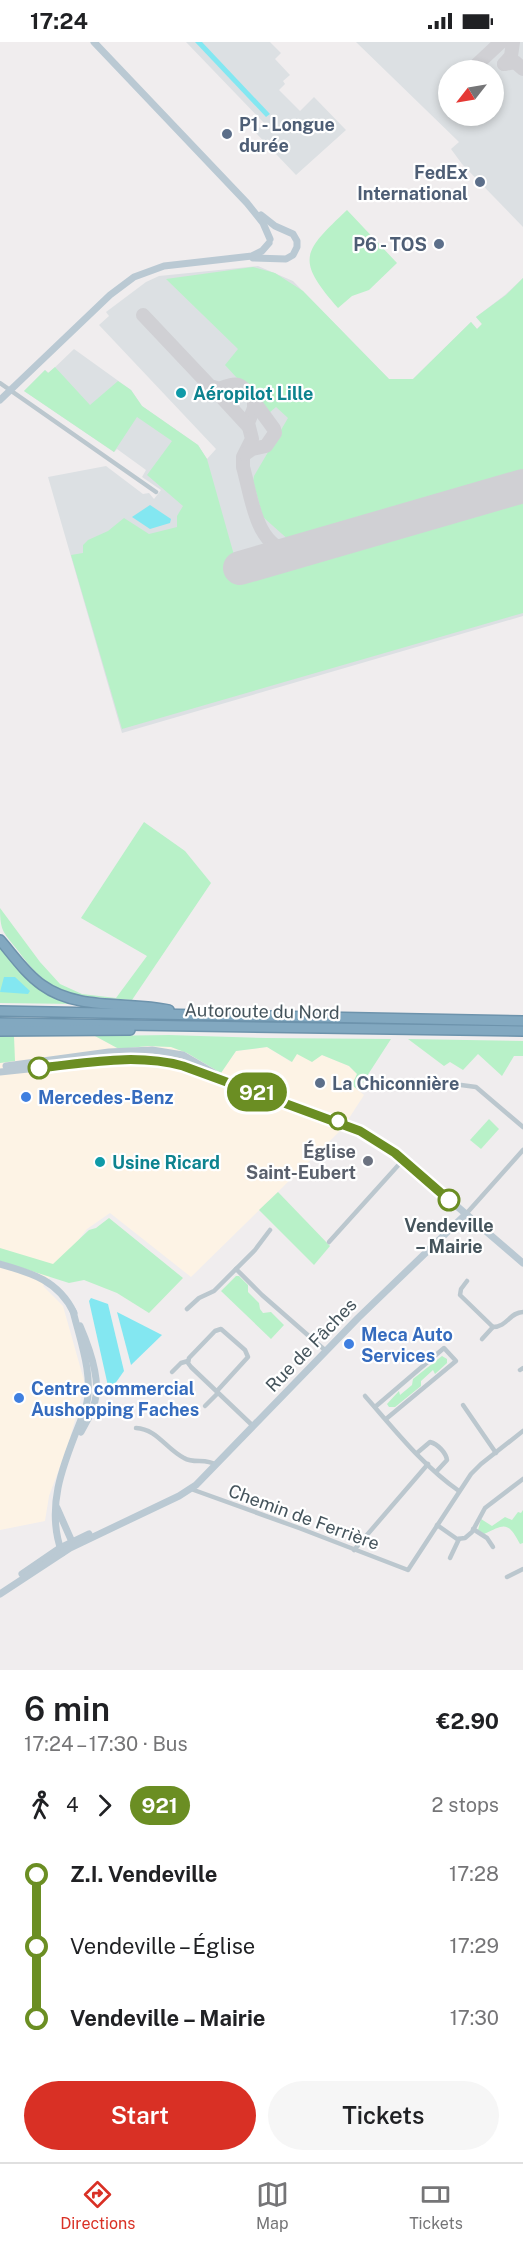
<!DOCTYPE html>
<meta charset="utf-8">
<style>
body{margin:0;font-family:"Public Sans",sans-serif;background:#f6f6f6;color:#202124;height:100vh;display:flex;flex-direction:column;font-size:22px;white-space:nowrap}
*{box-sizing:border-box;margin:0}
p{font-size:20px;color:#757577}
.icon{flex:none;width:33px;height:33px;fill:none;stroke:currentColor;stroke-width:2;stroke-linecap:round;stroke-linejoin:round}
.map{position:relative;height:1628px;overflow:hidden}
.panel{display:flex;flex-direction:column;background:#fff;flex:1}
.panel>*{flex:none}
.badge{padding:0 12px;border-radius:20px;font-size:21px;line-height:39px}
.needle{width:39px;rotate:239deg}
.controls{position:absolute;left:438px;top:18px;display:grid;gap:12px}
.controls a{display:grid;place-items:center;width:66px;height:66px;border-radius:50%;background:#fff;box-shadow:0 3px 9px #0003;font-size:30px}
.map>.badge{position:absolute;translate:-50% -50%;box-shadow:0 0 0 3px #fff}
.legs{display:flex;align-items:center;gap:9px;height:66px;padding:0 24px;font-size:20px}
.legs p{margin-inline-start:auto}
.headline{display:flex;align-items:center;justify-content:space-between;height:102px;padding:0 24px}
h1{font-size:33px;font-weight:600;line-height:45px}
.primary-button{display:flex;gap:12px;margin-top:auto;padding:12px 24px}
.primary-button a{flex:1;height:69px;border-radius:36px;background:#d93025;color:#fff;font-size:24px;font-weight:600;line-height:69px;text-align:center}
.primary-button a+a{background:#f6f6f6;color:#202124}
ul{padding:0 24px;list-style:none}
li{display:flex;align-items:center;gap:21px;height:72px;font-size:22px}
li i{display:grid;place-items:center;width:9px;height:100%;margin:0 8px;background:currentColor}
li i::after{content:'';width:15px;height:15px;margin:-8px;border:4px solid;border-radius:50%;background:#fff}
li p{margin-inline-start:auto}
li:first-child i{background:linear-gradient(#0000 50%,currentColor 0)}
li:last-child i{background:linear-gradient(currentColor 50%,#0000 0)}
.status{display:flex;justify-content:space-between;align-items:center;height:42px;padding:0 30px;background:#fff;direction:ltr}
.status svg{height:16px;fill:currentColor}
.menu{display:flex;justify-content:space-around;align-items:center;height:84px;border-top:2px solid #e0e0e0;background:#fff;font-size:16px;color:#757577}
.menu a{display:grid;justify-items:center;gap:3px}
.menu .on{color:#d93025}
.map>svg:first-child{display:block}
.commercial{fill:#fdf3e5}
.airport{fill:#dce0e3;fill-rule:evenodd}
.green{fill:#b8f1c8}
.water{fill:#83e7f1}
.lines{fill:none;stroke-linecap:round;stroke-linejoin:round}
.taxiway{stroke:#d0d0d4;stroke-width:14}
.runway{stroke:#d0d0d4;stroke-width:34}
.highway-casing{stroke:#6d93ac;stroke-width:12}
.street{stroke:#bbc7ce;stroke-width:4.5}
.secondary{stroke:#bac9d3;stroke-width:7}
.highway{stroke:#82a8c0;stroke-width:9}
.line-1-casing{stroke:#fff;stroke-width:14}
.line-1{stroke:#6b8e23;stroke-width:9}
.service-dot{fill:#5c6f8a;stroke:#fff;stroke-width:2}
.culture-dot{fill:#0f9aa8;stroke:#fff;stroke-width:2}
.stop-1-dot{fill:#fff;stroke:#6b8e23;stroke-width:3}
.shop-dot{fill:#3f7fe0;stroke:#fff;stroke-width:2}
.worship-dot{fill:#6b7280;stroke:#fff;stroke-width:2}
.labels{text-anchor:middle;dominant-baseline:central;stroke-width:4.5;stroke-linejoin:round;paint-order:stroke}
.service-label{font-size:18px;font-weight:bold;fill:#4e5e75;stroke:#fff;text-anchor:start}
.culture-label{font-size:18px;font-weight:bold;fill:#0d838f;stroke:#fff;text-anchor:start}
.street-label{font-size:18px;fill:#45545c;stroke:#fff}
.shop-label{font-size:18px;font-weight:bold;fill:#366cbe;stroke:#fff;text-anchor:start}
.worship-label{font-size:18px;font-weight:bold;fill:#5b616d;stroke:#fff;text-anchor:end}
.stop-label{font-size:18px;font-weight:bold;fill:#45545c;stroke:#fff}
</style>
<div class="status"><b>17:24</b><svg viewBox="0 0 49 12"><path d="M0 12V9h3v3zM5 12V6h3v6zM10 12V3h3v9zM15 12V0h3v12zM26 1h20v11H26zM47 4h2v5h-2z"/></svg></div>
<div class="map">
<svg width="523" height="1628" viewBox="0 0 523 1628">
<rect width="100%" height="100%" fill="#f0edee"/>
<polygon class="commercial" points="14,994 95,994 119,1007 148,1004 171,1005 187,1011 221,1031 236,1009 267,1005 291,1020 297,1011 322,1013 349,1024 357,1032 352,1043 364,1053 342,1087 191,1235 110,1171 87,1187 43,1244 63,1264 85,1342 68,1403 49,1454 45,1479 0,1488 0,1021 14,1019"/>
<g class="airport">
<polygon points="186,0 270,0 281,11 275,17 290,33 283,39 285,42 279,48 300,69 314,55 346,88 296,133 255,90 264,81"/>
<path d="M 356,0 L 523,0 L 523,185 L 462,122 L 451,107 L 459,100 ZM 448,28 L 494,28 L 494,74 L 448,74 Z"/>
<polygon points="258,224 293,239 389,337 413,337 471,280 477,287 482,282 476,275 505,253 523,236 523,574 122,691 48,435 106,424 143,452 149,451 154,457 161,448 142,435 146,428 117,407 114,410 24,349 45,328 49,331 74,307 131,348 142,364 198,403 207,417 216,407 99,283 109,274 106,270 146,240 159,234"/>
</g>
<g class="green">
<path d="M 347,168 L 397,221 L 369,248 L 352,254 L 338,266 C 295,217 303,210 347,168 Z"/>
<polygon points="253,225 275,231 303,249 389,337 413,337 471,280 477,287 482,282 476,275 506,253 523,236 523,432 291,500 263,475 253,439 254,434 288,376 276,365 269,371 225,323 238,307 166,237"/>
<polygon points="55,325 90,363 118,339 131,348 142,364 198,403 207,417 241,538 523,457 523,571 122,687 71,513 83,511 83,503 88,498 108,489 124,476 149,492 177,485 177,474 183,464 147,433 172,399 137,375 114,410 24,349 45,328 48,331"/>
<path d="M 144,780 L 185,809 L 211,841 L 132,958 C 77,953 55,959 19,910 C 4,890 0,891 0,866 L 40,920 L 60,942 L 82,952 L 116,956 L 147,914 L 81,876 Z"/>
<polygon points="0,902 19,924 78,962 0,961"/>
<polygon points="169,993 266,996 391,997 358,1048 352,1043 357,1032 349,1024 322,1013 312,1020 297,1012 292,1020 267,1005 236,1009 221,1031 187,1011 171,1005 148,1004 119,1007 95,994"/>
<polygon points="0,994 14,994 15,1019 0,1021"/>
<polygon points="408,997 523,999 523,1014 514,1014 502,1034 478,1012 463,1028 450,1020 444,1024"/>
<polygon points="489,1077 499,1087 481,1107 470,1098"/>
<polygon points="278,1150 330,1204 314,1223 259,1168"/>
<polygon points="109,1176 183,1236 149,1271 117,1251 84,1238 69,1241 0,1219 0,1206 53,1222 89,1188 96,1186"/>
<polygon points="236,1234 239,1234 248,1243 248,1250 259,1261 260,1267 263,1271 271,1270 284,1283 271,1297 221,1249"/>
<polygon points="442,1314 447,1317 447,1321 435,1332 433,1328 421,1339 421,1344 395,1365 389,1365 387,1362 399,1349 400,1353 412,1343 413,1337"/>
<path d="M 523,1468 L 523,1501 L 520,1502 C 508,1480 506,1481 484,1492 L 478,1488 L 481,1477 L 492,1484 L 505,1475 L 512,1478 L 518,1470 L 521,1471 Z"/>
</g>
<g class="water">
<polygon points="195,0 202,0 270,72 266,75"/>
<polygon points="150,463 171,477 170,481 150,487 132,475"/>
<polygon points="4,935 15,935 30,949 28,952 0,950"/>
<polygon points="91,1256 108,1262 124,1329 112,1346 108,1344 89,1259"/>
<polygon points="117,1270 162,1293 131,1323"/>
</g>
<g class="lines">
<g class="taxiway">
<polyline points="504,22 511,14 513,0"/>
<polyline points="504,22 515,20 523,27"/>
<polyline points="471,28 501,0"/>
<path d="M 143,273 L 210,344 L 219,347 C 239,339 240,341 254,357 L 254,366 L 248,381 L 252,397 L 243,415 L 243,425 C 252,456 255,506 294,511"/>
<polyline points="213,346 248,384"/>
<polyline points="245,412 252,407 266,404 275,391 274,387 255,361"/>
</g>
<polyline class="runway" points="240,526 523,444"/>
<g class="highway-casing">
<g id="highway">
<path d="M 0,898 C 13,913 25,931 42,943 C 78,969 127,959 169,968"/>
<polyline points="0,969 523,979"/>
<polyline points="0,981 523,989"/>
<polyline points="0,989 130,988"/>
</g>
</g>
<g class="street">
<polyline points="0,341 156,450"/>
<polyline points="461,1043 476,1045 523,1085"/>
<polyline points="466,1172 523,1108"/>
<polyline points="329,1200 403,1118"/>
<polyline points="236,1227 262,1253 326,1309"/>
<path d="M 467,1239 L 461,1247 L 460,1253 L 493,1285 C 507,1285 510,1270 523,1270"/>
<polyline points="187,1267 199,1256 214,1249 255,1208 270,1188"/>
<polyline points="482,1297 493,1285"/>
<polyline points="520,1328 523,1326"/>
<polyline points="172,1330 181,1321 188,1319"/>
<polyline points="217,1349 248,1315 245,1308 221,1287 215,1289 189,1316 188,1321 191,1325 253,1384"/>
<path d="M 365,1354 C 394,1387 423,1424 459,1449"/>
<polyline points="463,1363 496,1411"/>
<polyline points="205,1364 218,1351"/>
<polyline points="375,1365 444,1306 456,1319 386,1377"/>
<path d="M 136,1386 C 157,1387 166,1407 184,1416 C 194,1422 206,1416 216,1423"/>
<path d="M 417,1411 L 430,1400 C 438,1402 446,1411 447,1418 L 436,1430"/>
<polyline points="191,1447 299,1486 408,1528 471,1432 481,1422 523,1389"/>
<polyline points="437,1483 457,1497 465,1496 472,1490 485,1466 523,1437"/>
<polyline points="473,1487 487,1496 493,1505"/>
<polyline points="354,1508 428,1422"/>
<polyline points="450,1516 459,1497"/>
<polyline points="507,1535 523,1527"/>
</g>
<g class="secondary">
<polyline points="94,0 247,161 263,181 270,197"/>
<polyline points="253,216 286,217 293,213 297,205 297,199 293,192 275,184 261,173"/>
<polyline points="0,358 110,253 134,235 164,224 252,214 262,209 269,201"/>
<polyline points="6,1024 109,1010 152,1008 183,1013 214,1031"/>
<polyline points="0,1030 123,1017 142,1017 164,1020 238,1043 346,1082 372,1095 395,1111 523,1221"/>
<path d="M 0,1222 C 32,1231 59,1239 74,1271"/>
<path d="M 80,1284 C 89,1305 101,1337 95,1359 C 93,1370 86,1380 81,1390"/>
<polyline points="57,1466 73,1502"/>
<path d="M 62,1511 C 43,1460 68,1412 86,1365 C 94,1334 80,1298 73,1269"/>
<polyline points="22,1532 60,1506 89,1492"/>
<polyline points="0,1552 70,1506 179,1454 196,1443 358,1276 466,1172"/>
</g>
<use href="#highway" class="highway"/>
</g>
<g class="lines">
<g class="line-1-casing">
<path id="line-1" d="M 39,1026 C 88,1021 135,1011 183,1024 L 360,1089 L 395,1111 L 449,1158"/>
</g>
<use href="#line-1" class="line-1"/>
</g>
<g class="service-dot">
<circle cx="227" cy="92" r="6"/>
<circle cx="480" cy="140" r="6"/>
<circle cx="439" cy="202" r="6"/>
<circle cx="320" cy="1041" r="6"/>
</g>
<g class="culture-dot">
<circle cx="181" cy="351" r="6"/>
<circle cx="100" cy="1120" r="6"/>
</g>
<g class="stop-1-dot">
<circle cx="39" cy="1026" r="10"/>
<circle cx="338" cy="1079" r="8"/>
<circle cx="449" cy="1158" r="10"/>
</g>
<g class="shop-dot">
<circle cx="26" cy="1055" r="6"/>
<circle cx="349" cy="1302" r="6"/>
<circle cx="19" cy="1356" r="6"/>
</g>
<circle class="worship-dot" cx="368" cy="1119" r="6"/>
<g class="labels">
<g class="service-label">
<text x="239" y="82">P1 - Longue<tspan x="239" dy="21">durée</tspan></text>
<text x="468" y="130" text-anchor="end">FedEx<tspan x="468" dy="21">International</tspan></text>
<text x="427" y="202" text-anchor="end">P6 - TOS</text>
<text x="332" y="1041">La Chiconnière</text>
</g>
<g class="culture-label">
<text x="193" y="351">Aéropilot Lille</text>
<text x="112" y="1120">Usine Ricard</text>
</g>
<g class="street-label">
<text transform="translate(262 969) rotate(1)">Autoroute du Nord</text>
<text transform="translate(311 1303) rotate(-46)">Rue de Fâches</text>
<text transform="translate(304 1475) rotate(20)">Chemin de Ferrière</text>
</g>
<g class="shop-label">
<text x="38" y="1055">Mercedes-Benz</text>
<text x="361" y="1292">Meca Auto<tspan x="361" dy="21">Services</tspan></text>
<text x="31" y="1346">Centre commercial<tspan x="31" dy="21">Aushopping Faches</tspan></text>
</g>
<g class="worship-label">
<text x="356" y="1109">Église<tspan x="356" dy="21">Saint-Eubert</tspan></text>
</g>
<g class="stop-label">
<text x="449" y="1183">Vendeville<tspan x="449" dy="21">– Mairie</tspan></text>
</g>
</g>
</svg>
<div class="controls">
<a><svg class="needle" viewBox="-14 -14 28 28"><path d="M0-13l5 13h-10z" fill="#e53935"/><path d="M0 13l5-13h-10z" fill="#757577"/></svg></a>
</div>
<b class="badge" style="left:257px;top:1050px;background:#6b8e23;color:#fff">921</b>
</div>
<section class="panel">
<div class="headline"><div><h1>6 min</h1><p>17:24 – 17:30 · Bus</p></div><b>€2.90</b></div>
<div class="legs"><svg class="icon" aria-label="walk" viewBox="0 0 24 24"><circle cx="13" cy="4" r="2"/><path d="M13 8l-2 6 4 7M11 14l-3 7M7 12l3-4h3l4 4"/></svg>4<svg class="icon" aria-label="forward" viewBox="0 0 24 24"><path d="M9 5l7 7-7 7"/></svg><b class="badge" style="background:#6b8e23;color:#fff">921</b><p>2 stops</p></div>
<ul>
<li><i style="color:#6b8e23"></i><b>Z.I. Vendeville</b><p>17:28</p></li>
<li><i style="color:#6b8e23"></i><span>Vendeville – Église</span><p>17:29</p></li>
<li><i style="color:#6b8e23"></i><b>Vendeville – Mairie</b><p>17:30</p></li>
</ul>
<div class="primary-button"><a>Start</a><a>Tickets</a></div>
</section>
<nav class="menu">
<a class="on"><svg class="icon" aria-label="directions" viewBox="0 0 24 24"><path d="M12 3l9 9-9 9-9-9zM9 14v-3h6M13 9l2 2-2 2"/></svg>Directions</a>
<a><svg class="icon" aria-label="map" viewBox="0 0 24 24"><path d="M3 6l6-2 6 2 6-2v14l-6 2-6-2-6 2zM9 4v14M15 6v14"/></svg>Map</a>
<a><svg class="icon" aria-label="tickets" viewBox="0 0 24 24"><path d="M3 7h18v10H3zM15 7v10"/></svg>Tickets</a>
</nav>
